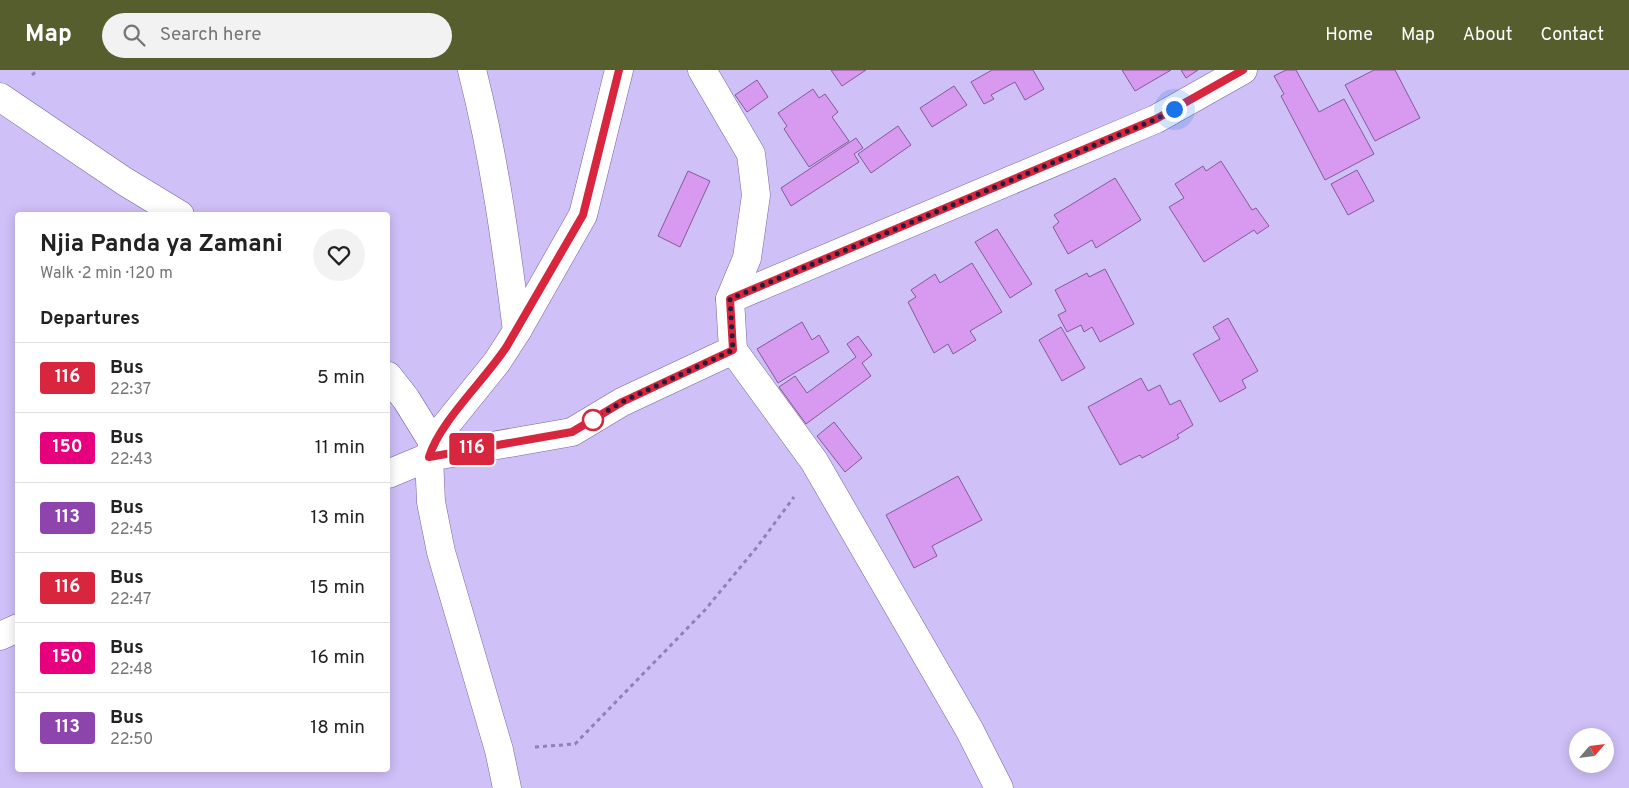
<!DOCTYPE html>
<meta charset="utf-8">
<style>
body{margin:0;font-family:Overpass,sans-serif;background:#f2f2f2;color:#222;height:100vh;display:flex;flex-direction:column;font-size:19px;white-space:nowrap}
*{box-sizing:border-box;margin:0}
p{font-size:16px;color:#767676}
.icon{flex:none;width:28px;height:28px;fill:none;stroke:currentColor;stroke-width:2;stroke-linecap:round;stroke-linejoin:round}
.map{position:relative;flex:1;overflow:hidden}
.panel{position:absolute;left:15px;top:142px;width:375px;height:560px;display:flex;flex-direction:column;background:#fff;border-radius:5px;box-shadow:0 2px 12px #0003}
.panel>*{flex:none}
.badge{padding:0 10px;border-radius:4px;font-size:18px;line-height:32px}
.needle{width:32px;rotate:62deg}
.buttons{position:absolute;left:1569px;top:658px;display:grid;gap:10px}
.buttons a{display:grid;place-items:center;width:45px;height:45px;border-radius:50%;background:#fff;box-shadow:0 2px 12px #0003;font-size:25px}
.you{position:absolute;width:25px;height:25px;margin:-12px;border:4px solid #fff;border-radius:50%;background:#1a73e8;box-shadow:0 0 0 8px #1a73e833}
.map>.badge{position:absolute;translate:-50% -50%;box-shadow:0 0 0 2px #fff}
h2{padding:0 25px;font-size:19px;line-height:45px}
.round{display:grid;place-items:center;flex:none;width:52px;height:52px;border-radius:26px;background:#f2f2f2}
.overview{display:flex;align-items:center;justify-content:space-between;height:85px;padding:0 25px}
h1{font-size:24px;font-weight:700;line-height:38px}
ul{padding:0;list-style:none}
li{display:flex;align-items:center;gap:15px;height:70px;padding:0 25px;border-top:1px solid #e0e0e0}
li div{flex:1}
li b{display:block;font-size:19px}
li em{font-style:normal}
li .badge{min-width:55px;font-weight:700;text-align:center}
header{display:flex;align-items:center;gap:30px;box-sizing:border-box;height:70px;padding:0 25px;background:#575e2d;color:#fff}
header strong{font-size:24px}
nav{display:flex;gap:28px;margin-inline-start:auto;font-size:18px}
.search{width:350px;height:45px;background:#f2f2f2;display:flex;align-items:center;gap:12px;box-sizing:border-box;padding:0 18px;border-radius:28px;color:#767676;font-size:19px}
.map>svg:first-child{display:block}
.building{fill:#d899f0;stroke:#845b94}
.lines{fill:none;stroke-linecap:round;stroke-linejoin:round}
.minor-casing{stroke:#7764a3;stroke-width:29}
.path{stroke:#8f83af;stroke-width:3;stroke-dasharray:4 4;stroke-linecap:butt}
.minor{stroke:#fff;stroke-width:28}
.line-casing{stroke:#fff;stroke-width:11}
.line{stroke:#d7263d;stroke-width:8}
.walk{stroke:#261e38;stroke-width:5;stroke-dasharray:0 9}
.stop-dot{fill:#fff;stroke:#d7263d;stroke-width:2.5}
</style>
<header>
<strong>Map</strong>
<div class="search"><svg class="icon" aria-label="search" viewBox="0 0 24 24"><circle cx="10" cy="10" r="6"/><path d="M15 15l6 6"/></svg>Search here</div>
<nav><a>Home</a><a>Map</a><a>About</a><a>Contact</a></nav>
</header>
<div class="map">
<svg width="1629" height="718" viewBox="0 0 1629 718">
<rect width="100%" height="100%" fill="#cfc0f8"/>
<g class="building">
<polygon points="831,0 866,0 842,16"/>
<polygon points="992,0 1033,0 1044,19 1025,30 1015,12 991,25 994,29 984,34 971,12"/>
<polygon points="1122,0 1171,0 1135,21"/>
<polygon points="1181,0 1198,0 1186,8"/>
<polygon points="1286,0 1296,0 1319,42 1344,29 1374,84 1325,110 1281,26 1284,24 1274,6"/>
<polygon points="1374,0 1395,0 1420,48 1375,71 1345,15"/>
<polygon points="757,10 768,27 747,42 735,25"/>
<polygon points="954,16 967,35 932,57 920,38"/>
<polygon points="813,19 819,28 825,24 838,42 832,47 849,71 809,97 784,59 787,56 778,43"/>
<polygon points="898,56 911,75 871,103 858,84"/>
<polygon points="856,68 863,78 854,84 859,92 791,136 781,118"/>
<polygon points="1221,91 1252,140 1256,138 1269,156 1257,164 1254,160 1204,192 1169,137 1184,128 1175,114 1203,96 1206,101"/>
<polygon points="1357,100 1374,131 1348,145 1331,114"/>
<polygon points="688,101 710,111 680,177 658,166"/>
<polygon points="1115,108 1141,150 1096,178 1092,170 1068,184 1053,157 1059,152 1054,145"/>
<polygon points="997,159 1032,214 1010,228 975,172"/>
<polygon points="972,193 1002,242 970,261 976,270 953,284 948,274 934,283 908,232 916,227 911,220 935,204 940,213"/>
<polygon points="1105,199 1134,254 1100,272 1092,257 1084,262 1081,255 1067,262 1058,245 1066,241 1055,220 1087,203 1089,207"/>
<polygon points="1228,248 1258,301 1242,310 1246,318 1220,332 1193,284 1220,269 1213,257"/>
<polygon points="802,252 812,270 819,265 829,282 778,313 757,279"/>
<polygon points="1061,257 1085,298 1062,311 1039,270"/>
<polygon points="858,266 872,285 862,293 871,306 806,354 779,317 795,306 807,323 856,287 847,274"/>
<polygon points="1141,308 1148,321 1160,315 1170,335 1180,330 1193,355 1177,365 1179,368 1142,388 1140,385 1120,395 1088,337"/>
<polygon points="834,352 862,388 845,402 817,366"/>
<polygon points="958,406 982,450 932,476 937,486 914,498 886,445"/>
</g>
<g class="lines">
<g class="minor-casing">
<g id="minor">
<path d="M 472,0 C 494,86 506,173 517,261"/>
<polyline points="702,0 751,84 756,125 747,188 730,229"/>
<polyline points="0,27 124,111 180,145"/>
<polyline points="733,280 814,391 969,659 999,718"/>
<polyline points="388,306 406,329 432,371 434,370"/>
<polyline points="388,404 429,387 572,362 622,332 733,280 730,229 1156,49 1243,0"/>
<polyline points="0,566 18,558"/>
<polyline points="507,718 499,680 441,482 431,432 429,387 434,370 497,292 517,261 583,145 619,0"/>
</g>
</g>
<g class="path">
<polyline points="32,5 38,0"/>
<polyline points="535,677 575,674 705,540 757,477 794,427"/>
</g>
<use href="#minor" class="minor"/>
</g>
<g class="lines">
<g class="line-casing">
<path id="line" d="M 619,0 L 583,145 L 507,276 C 485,310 440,351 429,387 L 572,362 L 622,332 L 733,280 L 730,229 L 1156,49 L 1243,0"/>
</g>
<use href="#line" class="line"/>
<polyline class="walk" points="593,350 589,352 622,332 733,280 730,229 1156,49 1174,39"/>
</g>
<circle class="stop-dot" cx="593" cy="350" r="10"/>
</svg>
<div class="buttons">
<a><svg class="needle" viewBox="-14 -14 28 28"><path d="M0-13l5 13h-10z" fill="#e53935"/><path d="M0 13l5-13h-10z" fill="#767676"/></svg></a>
</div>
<div class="you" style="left:1174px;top:39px"></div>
<b class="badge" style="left:472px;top:379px;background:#d7263d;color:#fff">116</b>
<section class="panel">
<div class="overview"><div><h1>Njia Panda ya Zamani</h1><p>Walk · 2 min · 120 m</p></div><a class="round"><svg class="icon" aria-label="heart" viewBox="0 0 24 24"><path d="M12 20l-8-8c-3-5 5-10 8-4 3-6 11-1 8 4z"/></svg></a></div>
<h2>Departures</h2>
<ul>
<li><span class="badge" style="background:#d7263d;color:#fff">116</span><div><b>Bus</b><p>22:37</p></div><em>5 min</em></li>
<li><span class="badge" style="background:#e6007e;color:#fff">150</span><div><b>Bus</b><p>22:43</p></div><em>11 min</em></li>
<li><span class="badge" style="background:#8e44ad;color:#fff">113</span><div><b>Bus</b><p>22:45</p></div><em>13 min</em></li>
<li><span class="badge" style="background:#d7263d;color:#fff">116</span><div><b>Bus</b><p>22:47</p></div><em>15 min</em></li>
<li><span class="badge" style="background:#e6007e;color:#fff">150</span><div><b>Bus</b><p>22:48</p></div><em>16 min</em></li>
<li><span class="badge" style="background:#8e44ad;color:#fff">113</span><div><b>Bus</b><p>22:50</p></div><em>18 min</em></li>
</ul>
</section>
</div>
